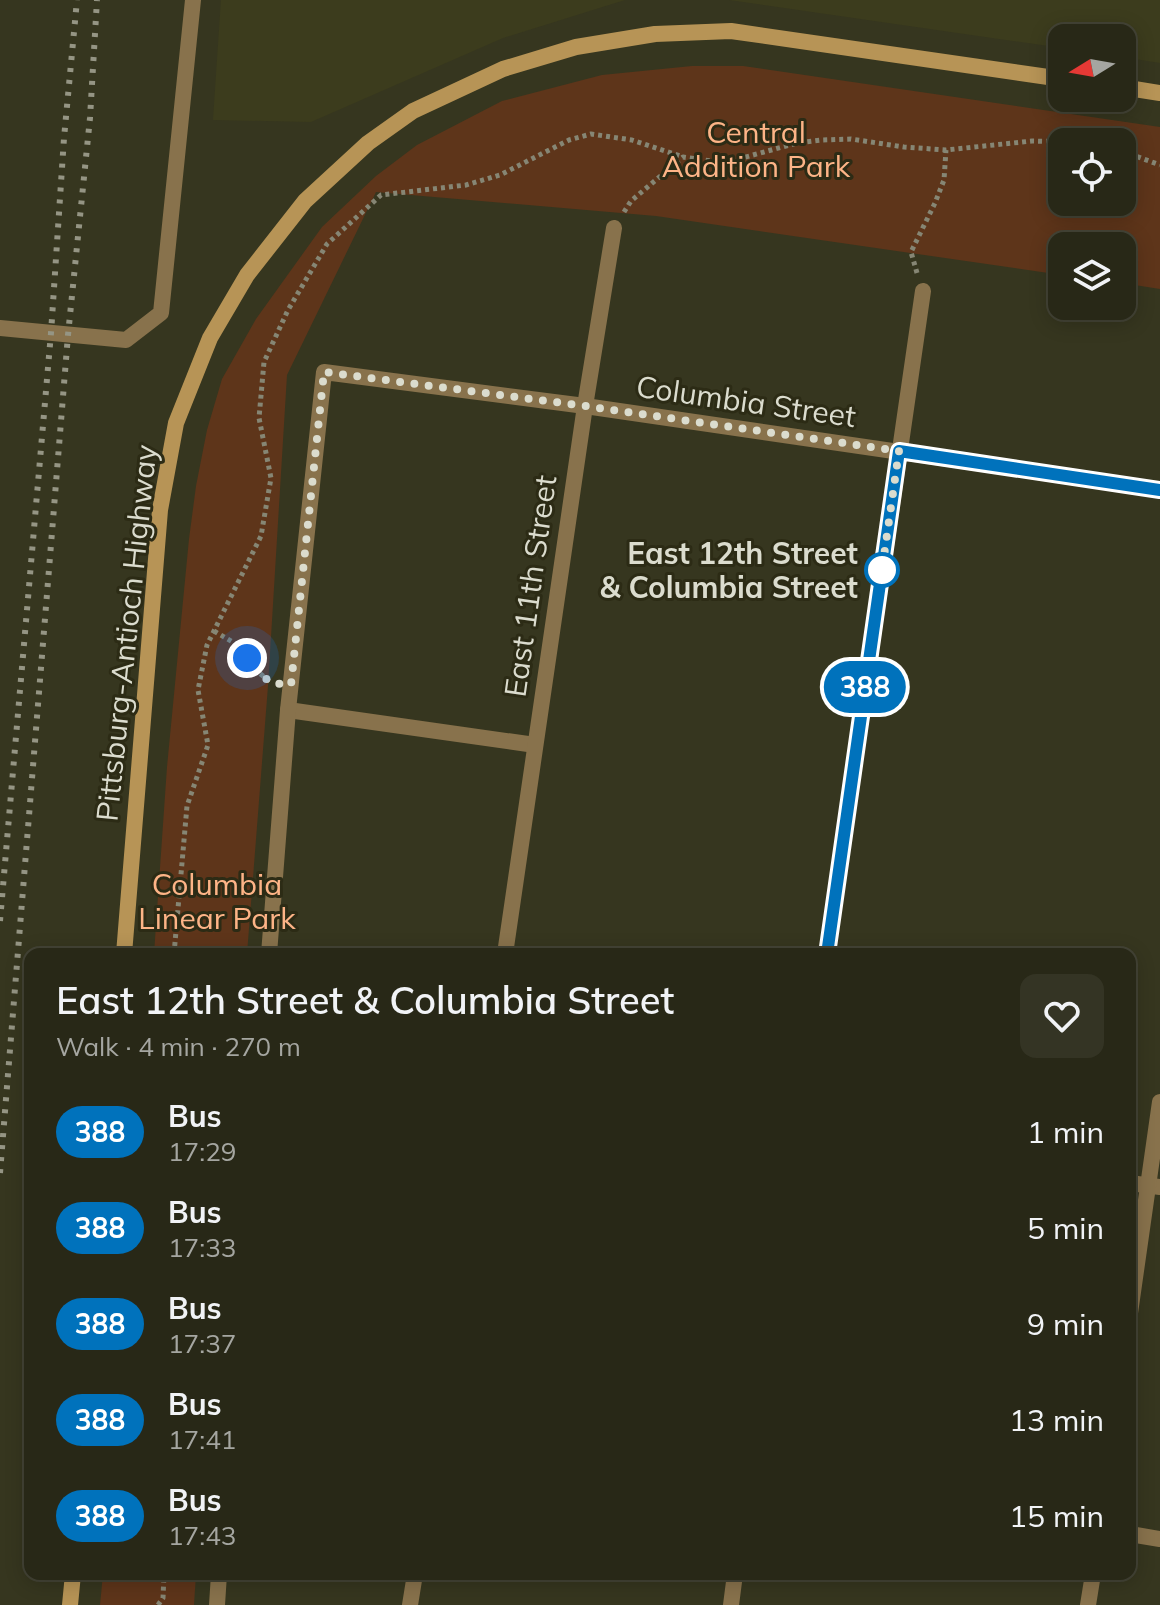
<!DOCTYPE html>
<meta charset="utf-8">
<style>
body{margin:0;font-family:Mulish,sans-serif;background:#343424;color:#f1f3f6;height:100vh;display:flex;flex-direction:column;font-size:30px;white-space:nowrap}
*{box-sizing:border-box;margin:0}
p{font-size:26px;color:#a5a6a1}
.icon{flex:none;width:44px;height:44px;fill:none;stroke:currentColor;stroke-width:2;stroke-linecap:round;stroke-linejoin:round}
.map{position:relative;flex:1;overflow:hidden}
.drawer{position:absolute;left:24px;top:948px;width:1112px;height:632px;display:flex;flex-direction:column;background:#282817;border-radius:16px;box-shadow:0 4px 20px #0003,0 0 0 2px #444436}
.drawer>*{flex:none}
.badge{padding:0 16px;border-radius:26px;font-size:28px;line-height:52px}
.needle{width:52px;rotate:259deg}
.buttons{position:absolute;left:1048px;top:24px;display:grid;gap:16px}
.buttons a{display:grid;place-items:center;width:88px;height:88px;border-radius:16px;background:#282817;box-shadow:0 4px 20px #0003,0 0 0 2px #444436;font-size:40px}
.you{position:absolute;width:40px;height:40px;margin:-20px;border:6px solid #fff;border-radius:50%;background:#1a73e8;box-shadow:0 0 0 12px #1a73e833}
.map>.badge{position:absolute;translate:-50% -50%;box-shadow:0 0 0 4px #fff}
.round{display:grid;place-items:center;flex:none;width:84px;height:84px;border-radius:16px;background:#343424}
.summary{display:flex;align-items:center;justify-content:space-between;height:136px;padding:0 32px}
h1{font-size:38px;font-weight:600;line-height:60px}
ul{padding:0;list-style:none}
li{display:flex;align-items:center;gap:24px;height:96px;padding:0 32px}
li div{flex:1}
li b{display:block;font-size:30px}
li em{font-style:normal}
li .badge{min-width:88px;font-weight:700;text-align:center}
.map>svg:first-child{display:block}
.built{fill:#3c3c1d}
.green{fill:#5e351a;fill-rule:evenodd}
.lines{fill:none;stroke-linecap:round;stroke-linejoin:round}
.path{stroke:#868674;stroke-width:5;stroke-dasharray:4 4;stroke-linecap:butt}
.street{stroke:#88724c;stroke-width:16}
.secondary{stroke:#b79456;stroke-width:16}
.rail{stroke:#959584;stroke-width:6;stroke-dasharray:4 8;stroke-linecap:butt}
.line-casing{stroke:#fff;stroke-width:18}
.line{stroke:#0072bc;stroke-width:12}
.walk{stroke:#dbdcce;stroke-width:8;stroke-dasharray:0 14.4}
.stop-dot{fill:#fff;stroke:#0072bc;stroke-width:4}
.labels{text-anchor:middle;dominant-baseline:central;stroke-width:6;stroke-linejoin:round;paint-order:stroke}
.park-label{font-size:30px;fill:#fdb487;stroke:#2c2b15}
.street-label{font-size:30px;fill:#dbdcce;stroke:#2c2b15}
.stop-label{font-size:30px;font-weight:bold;fill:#dbdcce;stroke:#2c2b15;text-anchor:end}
</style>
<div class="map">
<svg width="1160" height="1605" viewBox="0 0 1160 1605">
<rect width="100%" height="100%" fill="#36361f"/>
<g class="built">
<polygon points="221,0 625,0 503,38 311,122 213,120"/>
<polygon points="729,0 1160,0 1160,63 1122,57 1122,38 1062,38 1062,48"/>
</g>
<g class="green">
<path d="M 692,66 L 743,66 L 1160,127 L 1160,289 L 1122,283 L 1122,246 L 1062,246 L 1062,275 L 656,216 L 376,192 L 287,375 L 268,686 L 247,954 L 154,954 L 167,767 L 189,539 L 196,486 L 207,430 L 222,379 L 256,319 L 322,227 L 376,176 L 417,145 L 502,101 L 602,75 ZM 1062,142 L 1122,142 L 1122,202 L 1062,202 Z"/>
<polygon points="103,1574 196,1574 194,1605 100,1605"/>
</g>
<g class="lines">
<g class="path">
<polyline points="1122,151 1160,165"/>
<polyline points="624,212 631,201 683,157 711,161 742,158 797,143 822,140 851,139 904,147 946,150 1032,141 1074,142"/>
<polyline points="917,273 911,252 935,203 944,180 946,150"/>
<polyline points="214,631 236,644 258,672 272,683"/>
<polyline points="174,954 187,806 208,745 198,690 207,645 261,536 271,478 259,418 264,362 288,310 327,244 381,195 466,185 500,175 569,140 591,134 632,140 683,157"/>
<polyline points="158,1605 163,1598 164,1574"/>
</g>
<g class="street">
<polyline points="0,328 126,340 161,313 193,0"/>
<polyline points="288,710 535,745"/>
<polyline points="269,954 288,710 324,372 585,406 1160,490"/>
<polyline points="505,954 585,406 614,228"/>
<polyline points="827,954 923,291"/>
<polyline points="1130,1183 1160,1187"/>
<polyline points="1130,1313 1160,1102"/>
<polyline points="1130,1534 1160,1539"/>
<polyline points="217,1605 219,1574"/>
<polyline points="410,1605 415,1574"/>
<polyline points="731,1605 735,1574"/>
<polyline points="1088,1605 1093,1574"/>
</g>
<g class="secondary">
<polyline points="1122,87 1160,93"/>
<polyline points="124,954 160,510 176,423 210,338 247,275 305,201 368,143 413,111 503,69 576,47 655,34 731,31 1062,79"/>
<polyline points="70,1605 73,1574"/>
</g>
<g class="rail">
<polyline points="0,921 51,333 64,138 77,0"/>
<polyline points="0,1173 68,335 90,118 97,0"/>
</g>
</g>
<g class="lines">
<g class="line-casing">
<polyline id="line" points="827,954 899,451 1160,490"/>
</g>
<use href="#line" class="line"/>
<polyline class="walk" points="247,658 258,672 271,683 291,685 324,372 585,406 899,451 882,570"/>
</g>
<circle class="stop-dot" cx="882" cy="570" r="16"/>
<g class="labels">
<g class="park-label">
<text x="756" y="132">Central<tspan x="756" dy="34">Addition Park</tspan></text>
<text x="217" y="884">Columbia<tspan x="217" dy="34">Linear Park</tspan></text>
</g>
<g class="street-label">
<text transform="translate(746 401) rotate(8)">Columbia Street</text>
<text transform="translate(530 586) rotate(-82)">East 11th Street</text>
<text transform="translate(126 633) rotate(-84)">Pittsburg-Antioch Highway</text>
</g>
<g class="stop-label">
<text x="858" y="553">East 12th Street<tspan x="858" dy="34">&amp; Columbia Street</tspan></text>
</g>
</g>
</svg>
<div class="buttons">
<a><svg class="needle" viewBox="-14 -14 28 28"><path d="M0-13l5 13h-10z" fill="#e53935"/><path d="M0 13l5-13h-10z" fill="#a5a6a1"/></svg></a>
<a><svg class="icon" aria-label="locate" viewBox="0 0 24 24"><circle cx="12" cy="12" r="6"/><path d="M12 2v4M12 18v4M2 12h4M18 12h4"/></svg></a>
<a><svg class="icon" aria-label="layers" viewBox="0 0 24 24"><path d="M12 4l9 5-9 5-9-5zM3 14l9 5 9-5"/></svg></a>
</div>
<div class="you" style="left:247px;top:658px"></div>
<b class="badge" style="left:865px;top:687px;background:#0072bc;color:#fff">388</b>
<section class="drawer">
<div class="summary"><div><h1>East 12th Street &amp; Columbia Street</h1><p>Walk · 4 min · 270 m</p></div><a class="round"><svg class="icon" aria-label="heart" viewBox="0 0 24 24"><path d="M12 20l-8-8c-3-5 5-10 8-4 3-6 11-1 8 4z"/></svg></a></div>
<ul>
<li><span class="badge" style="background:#0072bc;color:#fff">388</span><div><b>Bus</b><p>17:29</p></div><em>1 min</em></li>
<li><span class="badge" style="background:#0072bc;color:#fff">388</span><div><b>Bus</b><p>17:33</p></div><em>5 min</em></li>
<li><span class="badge" style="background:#0072bc;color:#fff">388</span><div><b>Bus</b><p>17:37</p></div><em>9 min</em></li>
<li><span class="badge" style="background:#0072bc;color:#fff">388</span><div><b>Bus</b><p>17:41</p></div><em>13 min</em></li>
<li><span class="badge" style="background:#0072bc;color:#fff">388</span><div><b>Bus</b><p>17:43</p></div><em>15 min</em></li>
</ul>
</section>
</div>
